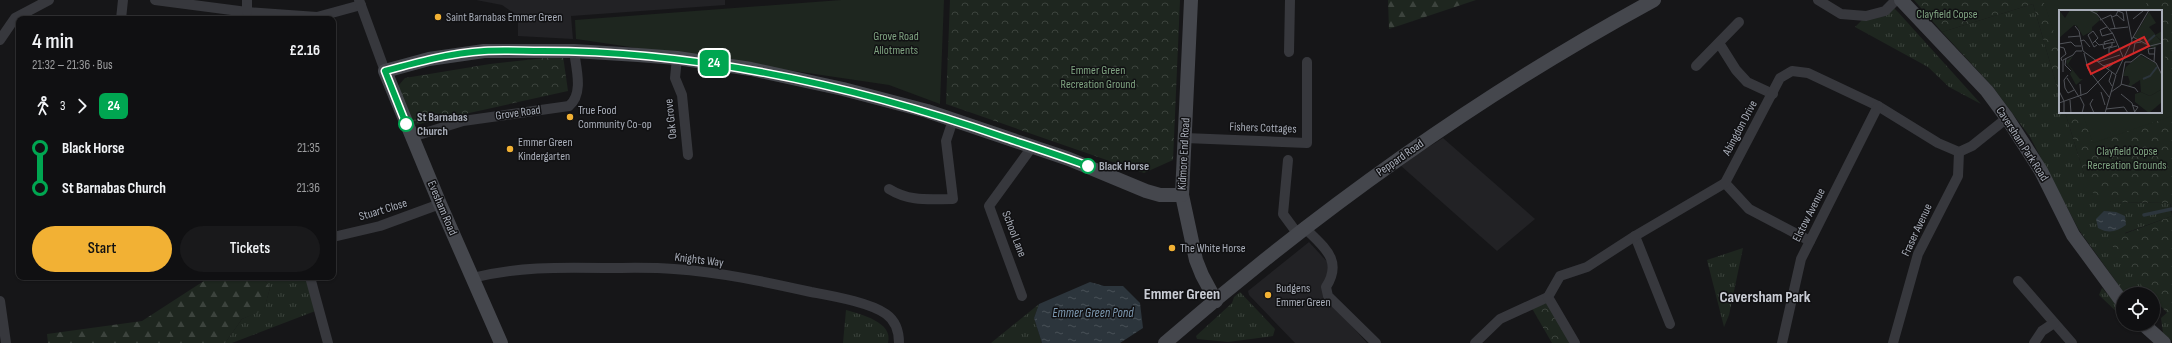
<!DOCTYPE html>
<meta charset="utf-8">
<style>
body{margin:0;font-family:"Sofia Sans Condensed",sans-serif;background:#19191b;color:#f1f3f6;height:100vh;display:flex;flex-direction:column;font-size:15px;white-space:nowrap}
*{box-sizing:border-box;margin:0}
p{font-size:13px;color:#9c9d9f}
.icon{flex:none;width:22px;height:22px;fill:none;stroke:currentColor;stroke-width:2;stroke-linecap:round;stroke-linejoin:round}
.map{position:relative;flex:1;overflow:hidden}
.sheet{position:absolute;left:16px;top:16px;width:320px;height:264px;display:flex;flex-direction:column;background:#101012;border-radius:8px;box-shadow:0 1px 3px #0004,0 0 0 1px #303032}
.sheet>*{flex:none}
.badge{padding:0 8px;border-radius:6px;font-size:14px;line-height:26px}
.fabs{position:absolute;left:2116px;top:287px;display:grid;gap:8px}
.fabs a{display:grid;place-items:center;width:44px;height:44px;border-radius:50%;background:#101012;box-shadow:0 1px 3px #0004,0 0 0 1px #303032;font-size:20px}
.map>.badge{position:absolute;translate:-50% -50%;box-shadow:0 0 0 2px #fff}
.legs{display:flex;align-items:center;gap:6px;height:44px;padding:0 16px;font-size:13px}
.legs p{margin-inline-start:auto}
.head{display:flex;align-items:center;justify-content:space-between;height:68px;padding:0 16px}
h1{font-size:22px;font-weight:600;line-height:30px}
.button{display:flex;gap:8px;margin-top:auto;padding:8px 16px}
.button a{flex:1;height:46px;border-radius:24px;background:#f2b134;color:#111;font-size:16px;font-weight:600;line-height:46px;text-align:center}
.button a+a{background:#19191b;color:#f1f3f6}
ul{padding:0 16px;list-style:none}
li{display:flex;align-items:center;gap:14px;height:40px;font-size:15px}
li i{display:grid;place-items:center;width:6px;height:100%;margin:0 5px;background:currentColor}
li i::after{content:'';width:10px;height:10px;margin:-5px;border:3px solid;border-radius:50%;background:#101012}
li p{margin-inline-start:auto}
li:first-child i{background:linear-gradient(#0000 50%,currentColor 0)}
li:last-child i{background:linear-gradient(currentColor 50%,#0000 0)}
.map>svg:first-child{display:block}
.built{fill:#222225}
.grass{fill:url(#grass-tufts)}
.forest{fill:url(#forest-firs)}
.park{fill:url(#park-crowns)}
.garden{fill:#1e261f}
.water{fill:url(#water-ripples)}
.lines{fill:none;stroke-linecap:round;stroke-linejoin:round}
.stream{stroke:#2c353c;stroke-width:3.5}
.street{stroke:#37383d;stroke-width:10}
.secondary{stroke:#45474d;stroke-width:14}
.line-1-casing{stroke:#fff;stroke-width:9}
.line-1{stroke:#00a651;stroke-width:6}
.poi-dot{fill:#f2b134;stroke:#111113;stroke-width:1.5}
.stop-1-dot{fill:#fff;stroke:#00a651;stroke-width:2}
.labels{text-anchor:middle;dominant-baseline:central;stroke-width:3;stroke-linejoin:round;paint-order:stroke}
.park-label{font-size:12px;fill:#7fa381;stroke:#111113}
.poi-label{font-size:12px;fill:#a8adb8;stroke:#111113;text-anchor:start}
.street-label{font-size:12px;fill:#a8adb8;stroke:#111113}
.stop-label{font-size:12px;font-weight:bold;fill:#a8adb8;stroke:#111113;text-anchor:start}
.water-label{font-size:13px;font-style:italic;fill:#7f9bb3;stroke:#111113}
.district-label{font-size:16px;font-weight:bold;fill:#c9ccd4;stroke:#111113}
.inset-river{fill:none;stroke:#2c353c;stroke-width:2}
.inset-road{fill:none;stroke:#505258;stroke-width:1}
.view{fill:#d62828;fill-opacity:0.15;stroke:#d62828;stroke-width:2}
.inset-edge{fill:none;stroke:#a8adb8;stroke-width:2}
</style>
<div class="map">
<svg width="2172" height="343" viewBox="0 0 2172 343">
<defs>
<pattern id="grass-tufts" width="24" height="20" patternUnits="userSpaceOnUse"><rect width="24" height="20" fill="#1e261f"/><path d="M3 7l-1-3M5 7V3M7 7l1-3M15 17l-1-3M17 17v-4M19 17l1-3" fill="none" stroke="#3c433d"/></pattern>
<pattern id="forest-firs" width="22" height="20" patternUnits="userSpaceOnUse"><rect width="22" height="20" fill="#1e261f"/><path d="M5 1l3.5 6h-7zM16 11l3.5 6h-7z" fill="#3c433d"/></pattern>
<pattern id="park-crowns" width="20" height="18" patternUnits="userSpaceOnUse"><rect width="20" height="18" fill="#1e261f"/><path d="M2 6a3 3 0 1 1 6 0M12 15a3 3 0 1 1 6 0" fill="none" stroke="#3c433d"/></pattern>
<pattern id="water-ripples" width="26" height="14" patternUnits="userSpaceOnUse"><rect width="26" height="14" fill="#2c353c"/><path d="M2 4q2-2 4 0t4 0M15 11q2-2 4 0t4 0" fill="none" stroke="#485056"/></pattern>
</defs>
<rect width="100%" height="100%" fill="#161618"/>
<g class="built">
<polygon points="476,0 725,0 725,5 571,16 573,39 518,36 518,16 502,5"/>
<polygon points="1443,138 1535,219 1497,251 1400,165"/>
<polygon points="1309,242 1331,266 1326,297 1367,343 1295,343 1249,295 1248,291"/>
</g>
<g class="grass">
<polygon points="2033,4 2060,97 2060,112 2065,112 2084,174 2111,202 2170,203 2172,216 2125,233 2160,302 2153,307 2153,294 2125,294 2079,230 2030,137 1993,87 1942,32"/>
<polygon points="1891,5 1898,12 1981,104 1949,87 1928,67 1855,27 1866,16"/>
<polygon points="1743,248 1729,315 1724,327 1707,260"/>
<polygon points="263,277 310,277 318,310 232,343 225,343 242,319 264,309 270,288"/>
<polygon points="2102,288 2123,311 2123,318 2099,295"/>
<polygon points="1240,292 1275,329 1273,336 1228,342 1197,339 1196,336 1232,303 1234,297"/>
<polygon points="1039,304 1034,318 1042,343 991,343"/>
<path d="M 846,310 C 860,314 894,322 888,343 L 843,343 Z"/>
<polygon points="2169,311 2172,311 2172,341 2163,333 2161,318"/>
</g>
<g class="forest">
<polygon points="1388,0 1476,0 1389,29"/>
<polygon points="210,277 263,277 270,288 264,310 242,319 225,343 48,343 47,334 142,321"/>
</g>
<g class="park">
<polygon points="950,0 1180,0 1173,160 1144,173 946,104"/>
<polygon points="1914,0 2172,0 2172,209 2170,203 2111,202 2092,192 2084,174 2065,112 2161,112 2161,11 2060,11 2060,97 2033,4 1942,32"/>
<polygon points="563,56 568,91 415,125 398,86 405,78 490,64"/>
<polygon points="2172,216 2172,318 2153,298 2153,294 2149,294 2145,290 2108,240"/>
<polygon points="1548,297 1575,343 1552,343 1530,305"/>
</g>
<g class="garden">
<polygon points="841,0 944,0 940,104 889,85 576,39 575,20"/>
<polygon points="2043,0 2145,0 2149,11 2060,11 2060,50"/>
<polygon points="2161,45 2172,77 2172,116 2093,143 2082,112 2161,112"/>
</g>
<g class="water">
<path d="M 2104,211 L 2116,212 L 2125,216 L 2126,225 C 2116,232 2109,234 2098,228 L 2096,219 Z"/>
<polygon points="1090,282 1104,286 1123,286 1140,303 1143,328 1120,343 1042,343 1034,318 1039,304"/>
</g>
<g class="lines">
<polyline class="stream" points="2144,215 2172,209"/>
<g class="street">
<polyline points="155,0 247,12 317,17 361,5"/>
<polyline points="359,0 385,71"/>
<polyline points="1818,0 1841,14 1866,16 1885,11 1896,0"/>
<polyline points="247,12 247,0"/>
<polyline points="121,19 123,0"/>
<polyline points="0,40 15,18 49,0"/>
<polyline points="1719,43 1736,70 1747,82 1773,94"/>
<polyline points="1289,52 1290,0"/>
<polyline points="677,58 675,78 682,95 688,155"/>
<polyline points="1696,66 1739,22"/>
<path d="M 412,137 L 463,121 L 569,106 C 584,94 576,68 574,51"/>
<polyline points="1185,138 1307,143 1307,62"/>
<polyline points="1288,160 1283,214 1297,233"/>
<polyline points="1725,183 1749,209 1810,241"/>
<path d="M 889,189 C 910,202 929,199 953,199 L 946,141 L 953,120"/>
<path d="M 1304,227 C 1322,246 1344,259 1326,287 L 1328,296 L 1376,343"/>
<polyline points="1635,236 1670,324"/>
<polyline points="333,237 380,226 440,204"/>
<polyline points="310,277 328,343"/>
<path d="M 472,278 C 515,267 559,267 604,268 C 627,268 651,267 674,269 C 720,272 766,282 811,292 C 832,296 869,302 886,314 C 896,321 899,332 899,343"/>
<polyline points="2018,281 2072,343"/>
<polyline points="1022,296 989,206 1032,147"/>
<polyline points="0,301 6,343"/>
<polyline points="1475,343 1500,319 1548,297"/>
<polyline points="1575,343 1548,297 1560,276 1587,267 1635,236 1725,183 1780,78 1792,71 1808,73 1878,106 1938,143 1959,152 1972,146 2007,118"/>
<polyline points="1782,343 1801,259 1878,106"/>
<polyline points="1893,343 1918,254 1958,176 1959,152"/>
<polyline points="2034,343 2042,331 2054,323"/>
</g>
<g class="secondary">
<polyline points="1191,0 1182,195 1196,260 1202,275 1216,301"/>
<polyline points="1901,0 1987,91 2007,118 2041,171 2073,235 2123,303"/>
<polyline points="2143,324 2164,343"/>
<polyline points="501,343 440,204 385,71 429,59 484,51 574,51 638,55 677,58 751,69 843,89 927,111 1069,159 1146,191 1160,195 1182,195"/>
<path d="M 1165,343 C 1317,211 1477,96 1654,0"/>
</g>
</g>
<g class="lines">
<g class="line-1-casing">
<path id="line-1" d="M 406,124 L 385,71 C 418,62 451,53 484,51 C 504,50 523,51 542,51 C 701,51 856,86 1006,138 C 1033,147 1061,156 1088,166"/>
</g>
<use href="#line-1" class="line-1"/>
</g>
<g class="poi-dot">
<circle cx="438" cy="17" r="4"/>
<circle cx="570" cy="117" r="4"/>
<circle cx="510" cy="149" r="4"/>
<circle cx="1172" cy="248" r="4"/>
<circle cx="1268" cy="295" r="4"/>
</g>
<g class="stop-1-dot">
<circle cx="406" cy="124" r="7"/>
<circle cx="1088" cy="166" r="7"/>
</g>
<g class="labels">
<g class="park-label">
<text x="1947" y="14">Clayfield Copse</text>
<text x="896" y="36">Grove Road<tspan x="896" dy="14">Allotments</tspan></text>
<text x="1098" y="70">Emmer Green<tspan x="1098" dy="14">Recreation Ground</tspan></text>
<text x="2127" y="151">Clayfield Copse<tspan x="2127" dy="14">Recreation Grounds</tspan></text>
</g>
<g class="poi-label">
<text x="446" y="17">Saint Barnabas Emmer Green</text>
<text x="578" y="110">True Food<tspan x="578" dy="14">Community Co-op</tspan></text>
<text x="518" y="142">Emmer Green<tspan x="518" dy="14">Kindergarten</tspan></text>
<text x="1180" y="248">The White Horse</text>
<text x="1276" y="288">Budgens<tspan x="1276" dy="14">Emmer Green</tspan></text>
</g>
<g class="street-label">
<text transform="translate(518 113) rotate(-8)">Grove Road</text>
<text transform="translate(671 119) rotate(-96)">Oak Grove</text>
<text transform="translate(1263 128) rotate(2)">Fishers Cottages</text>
<text transform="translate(1740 128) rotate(-62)">Abingdon Drive</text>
<text transform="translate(2022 144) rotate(57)">Caversham Park Road</text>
<text transform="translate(1184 154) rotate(-87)">Kidmore End Road</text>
<text transform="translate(1400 158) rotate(-35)">Peppard Road</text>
<text transform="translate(442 208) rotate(67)">Evesham Road</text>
<text transform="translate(383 210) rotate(-17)">Stuart Close</text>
<text transform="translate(1809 215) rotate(-63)">Elstow Avenue</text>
<text transform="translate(1917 230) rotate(-65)">Fraser Avenue</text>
<text transform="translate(1014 234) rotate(69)">School Lane</text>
<text transform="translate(699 260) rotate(7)">Knights Way</text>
</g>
<g class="stop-label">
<text x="417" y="117">St Barnabas<tspan x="417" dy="14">Church</tspan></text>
<text x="1099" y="166">Black Horse</text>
</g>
<g class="water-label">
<text x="1093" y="313">Emmer Green Pond</text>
</g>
<g class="district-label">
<text x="1182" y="294">Emmer Green</text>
<text x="1765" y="297">Caversham Park</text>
</g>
</g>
<g transform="translate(2059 10)">
<rect width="103" height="103" fill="#161618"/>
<path d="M 0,0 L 6,8 L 11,0 L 40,0 L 38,4 L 41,10 L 33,17 L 33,21 L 24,26 L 18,16 L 15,15 L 0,28 ZM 103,21 L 103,31 L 96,25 L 103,32 L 95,38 L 77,32 L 81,29 L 89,35 L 94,36 L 94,32 L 90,34 L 90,31 L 96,25 Z" fill="#1e261f"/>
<path d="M 14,46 L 9,54 L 21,69 L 24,69 L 17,75 L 11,64 L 13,60 L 8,54 L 7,51 Z" fill="#1e261f"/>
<path d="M 103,79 L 103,92 L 90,103 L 76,92 L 76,84 L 82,82 L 91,86 Z" fill="#1e261f"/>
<path d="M 90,2 L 97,13 L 90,17 L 96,24 L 90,31 L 90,34 L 94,32 L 94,36 L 75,27 ZM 81,45 L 96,53 L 103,65 L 103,79 L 91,86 L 82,82 L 81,70 L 72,76 L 69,76 L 71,72 L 69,66 L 64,66 L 67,57 Z" fill="#1e261f"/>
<path class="inset-river" d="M 87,33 L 96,25M 84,69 L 91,66 L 98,57"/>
<path class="inset-road" d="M 30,0 L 38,4 L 54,24 L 64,47M 57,5 L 59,1 L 64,3 L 65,11M 53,7 L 58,5 L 65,11M 74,9 L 84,1M 41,10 L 52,5 L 56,18M 16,16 L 20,21 L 24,41 L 57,65M 48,17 L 41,20 L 43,26 L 54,23M 51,19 L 69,17M 9,27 L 21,26M 74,27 L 91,36 L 103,33M 73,29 L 90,0M 21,31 L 25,30 L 31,37M 36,31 L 40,35 L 56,32M 34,33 L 39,28 L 34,21 L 29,25 L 35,37 L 38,35M 0,34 L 12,32 L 16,36 L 22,36M 44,35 L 45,39 L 53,36 L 53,33M 46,35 L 45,32 L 54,29 L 55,31M 1,37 L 5,38 L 7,44 L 2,48 L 3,51M 25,43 L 29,59 L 50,87M 50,43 L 50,38 L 58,36M 74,44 L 76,33 L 82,32M 95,44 L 90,44 L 89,39 L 96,38M 7,48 L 6,55 L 12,61M 39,52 L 61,45M 66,52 L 72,52 L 82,44 L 97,53 L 103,65M 95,52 L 96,37M 44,56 L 56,52 L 48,59M 4,62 L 4,50 L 14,45 L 17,41 L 23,41M 57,64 L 73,31 L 67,0M 9,65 L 5,70 L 6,78 L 9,83 L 15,80M 8,68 L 20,87M 21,74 L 22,86M 62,74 L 76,78 L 79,82M 53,76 L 50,71 L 53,62M 0,81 L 5,91 L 5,103M 42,82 L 46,95M 52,82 L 62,75 L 66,52M 62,84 L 73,93 L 76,103M 21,87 L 25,95 L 23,103M 34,89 L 31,94 L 35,103M 11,90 L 12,103M 0,93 L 28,83 L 50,61M 73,95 L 79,97 L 75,103M 47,99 L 65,97 L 69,103M 46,103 L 57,65"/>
<path class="view" d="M 85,27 L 90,36 L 32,64 L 28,55 Z"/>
<rect width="103" height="103" class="inset-edge"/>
</g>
</svg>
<div class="fabs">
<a><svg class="icon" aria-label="locate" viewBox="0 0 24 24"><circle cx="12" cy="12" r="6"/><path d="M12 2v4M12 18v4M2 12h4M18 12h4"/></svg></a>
</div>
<b class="badge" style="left:714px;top:63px;background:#00a651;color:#fff">24</b>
<section class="sheet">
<div class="head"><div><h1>4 min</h1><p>21:32 – 21:36 · Bus</p></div><b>£2.16</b></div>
<div class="legs"><svg class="icon" aria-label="walk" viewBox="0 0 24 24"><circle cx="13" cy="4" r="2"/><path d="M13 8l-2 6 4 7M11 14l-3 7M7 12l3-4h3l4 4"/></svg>3<svg class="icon" aria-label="forward" viewBox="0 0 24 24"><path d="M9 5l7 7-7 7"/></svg><b class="badge" style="background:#00a651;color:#fff">24</b></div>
<ul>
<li><i style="color:#00a651"></i><b>Black Horse</b><p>21:35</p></li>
<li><i style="color:#00a651"></i><b>St Barnabas Church</b><p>21:36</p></li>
</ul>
<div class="button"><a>Start</a><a>Tickets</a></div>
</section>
</div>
